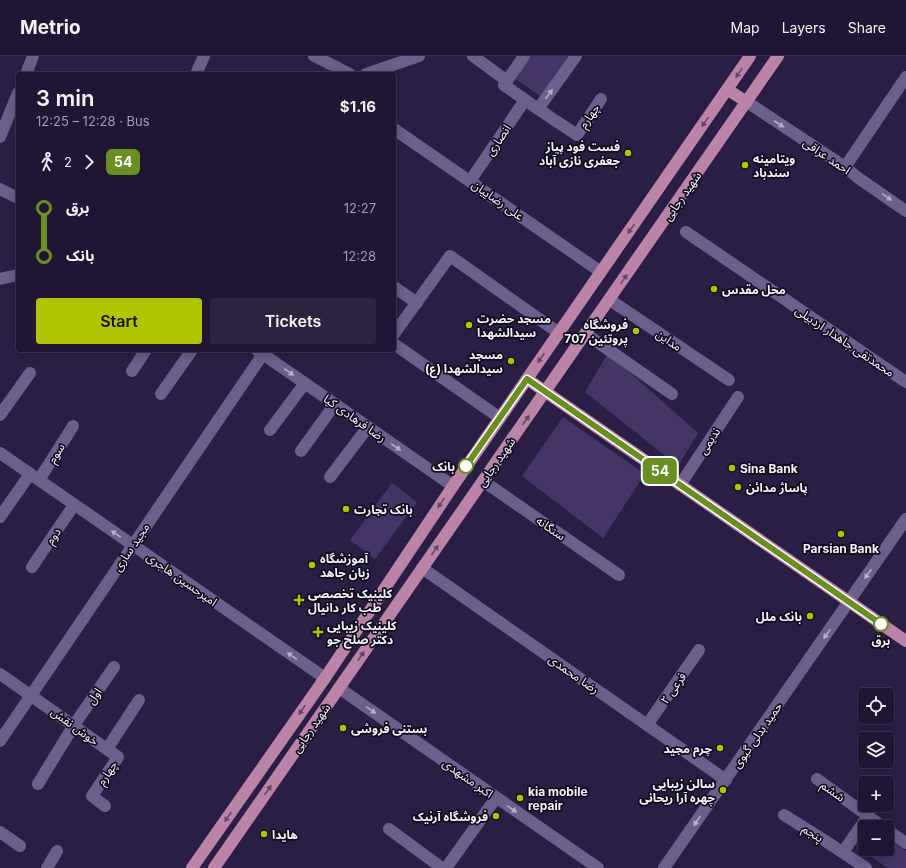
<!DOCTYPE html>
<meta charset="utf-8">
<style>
body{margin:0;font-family:Inter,"Noto Sans Arabic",sans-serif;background:#2d233f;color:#f1f3f6;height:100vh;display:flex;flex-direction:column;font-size:15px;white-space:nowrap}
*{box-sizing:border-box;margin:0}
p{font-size:13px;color:#a29fac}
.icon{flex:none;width:22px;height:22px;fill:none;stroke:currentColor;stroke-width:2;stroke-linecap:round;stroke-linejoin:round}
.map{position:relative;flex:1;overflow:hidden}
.drawer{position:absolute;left:16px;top:16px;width:380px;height:280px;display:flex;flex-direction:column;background:#201633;border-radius:4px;box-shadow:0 2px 10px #0003,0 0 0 1px #3d354e}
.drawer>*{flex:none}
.badge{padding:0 8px;border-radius:6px;font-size:14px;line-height:26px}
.buttons{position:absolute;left:858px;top:632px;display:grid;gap:8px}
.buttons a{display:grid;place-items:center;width:36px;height:36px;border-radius:4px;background:#201633;box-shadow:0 2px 10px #0003,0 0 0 1px #3d354e;font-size:20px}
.map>.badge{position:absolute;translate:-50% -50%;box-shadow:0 0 0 2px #fff}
.legs{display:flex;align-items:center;gap:6px;height:44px;padding:0 20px;font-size:13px}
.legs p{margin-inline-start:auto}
.summary{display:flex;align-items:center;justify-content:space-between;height:68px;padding:0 20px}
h1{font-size:22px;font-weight:600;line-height:30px}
.primary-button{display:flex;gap:8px;margin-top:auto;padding:8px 20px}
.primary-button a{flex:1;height:46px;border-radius:4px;background:#b1c500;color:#111;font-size:16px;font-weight:600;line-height:46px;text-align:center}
.primary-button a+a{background:#2d233f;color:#f1f3f6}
ul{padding:0 20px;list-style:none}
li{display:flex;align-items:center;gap:14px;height:48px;font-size:15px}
li i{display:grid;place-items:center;width:6px;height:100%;margin:0 5px;background:currentColor}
li i::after{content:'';width:10px;height:10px;margin:-5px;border:3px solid;border-radius:50%;background:#201633}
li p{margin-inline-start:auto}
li:first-child i{background:linear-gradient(#0000 50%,currentColor 0)}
li:last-child i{background:linear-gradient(currentColor 50%,#0000 0)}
header{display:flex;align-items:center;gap:24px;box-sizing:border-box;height:56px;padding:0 20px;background:#201633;border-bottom:1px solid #3d354e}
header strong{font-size:19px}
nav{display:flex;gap:22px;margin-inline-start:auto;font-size:14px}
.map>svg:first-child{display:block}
.green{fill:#453567}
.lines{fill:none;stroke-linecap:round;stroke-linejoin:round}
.minor{stroke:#6b5f8b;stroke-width:12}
.major{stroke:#ba84a7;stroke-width:12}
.oneway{fill:#664862}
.oneway2{fill:#b6b0c9}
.line-1-casing{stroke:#fff;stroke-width:9}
.line-1{stroke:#6b8e23;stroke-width:6}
.poi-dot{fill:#b1c500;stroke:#110c1d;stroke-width:1.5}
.stop-1-dot{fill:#fff;stroke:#6b8e23;stroke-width:2}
.labels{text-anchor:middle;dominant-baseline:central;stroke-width:3.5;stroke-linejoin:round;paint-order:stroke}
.street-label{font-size:12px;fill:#f4f2fc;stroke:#110c1d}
.poi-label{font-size:12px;font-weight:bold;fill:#f4f2fc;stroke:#110c1d;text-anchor:start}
.stop-label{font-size:12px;font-weight:bold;fill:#f4f2fc;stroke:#110c1d;text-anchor:end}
</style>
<header>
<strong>Metrio</strong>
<nav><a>Map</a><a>Layers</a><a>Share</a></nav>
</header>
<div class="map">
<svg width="906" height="812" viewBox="0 0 906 812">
<rect width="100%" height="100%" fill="#2b1e44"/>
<g class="green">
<polygon points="528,0 568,0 540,40 513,21"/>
<polygon points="608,297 698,377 678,410 585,336"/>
<polygon points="563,361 645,418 603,482 522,420"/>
<polygon points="392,427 417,446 375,503 350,484"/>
<polygon points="887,782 906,795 906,812 888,812 861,794 865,787 865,793 887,793"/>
</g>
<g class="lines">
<g class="minor">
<polyline points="314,0 350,18"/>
<polyline points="473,0 507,25"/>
<polyline points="524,0 504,29 538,53 576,0"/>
<polyline points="26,18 33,0"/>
<polyline points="196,18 204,0"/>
<polyline points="366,18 419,0"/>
<polyline points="747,46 845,111 857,121 906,155"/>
<polyline points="538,53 577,79 601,43"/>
<polyline points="394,73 601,216"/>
<polyline points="0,81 18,37"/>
<polyline points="845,111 906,21"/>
<polyline points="470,125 525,44"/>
<polyline points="0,133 18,142"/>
<polyline points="686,176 906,326"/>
<polyline points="0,223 18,219"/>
<polyline points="394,231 417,247"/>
<polyline points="610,244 729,324"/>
<polyline points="394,278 450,200 559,277"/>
<polyline points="586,278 672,338"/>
<polyline points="394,288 500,362"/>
<polyline points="257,294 453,430"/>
<polyline points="132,315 146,294"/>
<polyline points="161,338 192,294"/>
<polyline points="0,359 30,317"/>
<polyline points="270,374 305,327"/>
<polyline points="301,395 335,348"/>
<polyline points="0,397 325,622"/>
<polyline points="330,421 368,371"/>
<polyline points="39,424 73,370"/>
<polyline points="483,425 619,519"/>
<polyline points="680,429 738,341"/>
<polyline points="0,461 30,418"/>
<polyline points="32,511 74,449"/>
<polyline points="422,512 726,724"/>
<polyline points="0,618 118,701 92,740 105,750"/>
<polyline points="339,632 598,812"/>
<polyline points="647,669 699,594"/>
<polyline points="0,685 263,298"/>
<polyline points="107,693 139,644"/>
<polyline points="817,723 868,760"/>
<polyline points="38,728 74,669 114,611"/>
<polyline points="784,759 824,784 866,812"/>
<polyline points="389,773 442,812"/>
<polyline points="887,774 906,787"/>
<polyline points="0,776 20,790"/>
<polyline points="843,796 868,760 883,771"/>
<polyline points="47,812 57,795"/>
<polyline points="446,812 496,742"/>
<polyline points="664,812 906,463"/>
</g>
<g class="major">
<polyline points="728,34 747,46"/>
<polyline points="527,323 906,585"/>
<polyline points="192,812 325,622 453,430 750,0"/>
<polyline points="214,812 778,0"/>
</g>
</g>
<defs><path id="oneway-solid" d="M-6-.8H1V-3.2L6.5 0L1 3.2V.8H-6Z"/></defs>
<g class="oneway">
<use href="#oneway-solid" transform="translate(739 17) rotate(124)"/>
<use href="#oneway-solid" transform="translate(705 66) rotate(125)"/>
<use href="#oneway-solid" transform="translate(631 173) rotate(125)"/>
<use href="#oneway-solid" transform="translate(624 223) rotate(-55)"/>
<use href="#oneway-solid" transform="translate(541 302) rotate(125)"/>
<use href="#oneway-solid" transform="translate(526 364) rotate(-55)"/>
<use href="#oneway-solid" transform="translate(441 447) rotate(124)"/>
<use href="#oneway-solid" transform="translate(435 494) rotate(-55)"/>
<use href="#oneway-solid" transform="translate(361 600) rotate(-55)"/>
<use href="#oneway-solid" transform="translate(302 654) rotate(125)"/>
<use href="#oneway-solid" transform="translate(268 734) rotate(-55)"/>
<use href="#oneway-solid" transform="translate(228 761) rotate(125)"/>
</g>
<g class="oneway2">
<use href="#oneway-solid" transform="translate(549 38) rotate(-54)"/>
<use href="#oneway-solid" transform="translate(779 68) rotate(33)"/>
<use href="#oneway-solid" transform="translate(887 141) rotate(35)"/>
<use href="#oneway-solid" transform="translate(289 316) rotate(35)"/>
<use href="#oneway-solid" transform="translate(396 391) rotate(34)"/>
<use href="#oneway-solid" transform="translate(116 478) rotate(-145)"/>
<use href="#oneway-solid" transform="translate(868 518) rotate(125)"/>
<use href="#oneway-solid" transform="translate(827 578) rotate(125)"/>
<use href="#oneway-solid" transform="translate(292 600) rotate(-145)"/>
<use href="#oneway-solid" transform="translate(371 654) rotate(35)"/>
<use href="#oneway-solid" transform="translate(512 753) rotate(34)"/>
<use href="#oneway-solid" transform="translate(697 765) rotate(125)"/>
</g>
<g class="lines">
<g class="line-1-casing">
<polyline id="line-1" points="466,410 527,323 881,568"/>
</g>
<use href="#line-1" class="line-1"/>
</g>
<g class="poi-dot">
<circle cx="628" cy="97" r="4"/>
<circle cx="745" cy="109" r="4"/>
<circle cx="714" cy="233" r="4"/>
<circle cx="469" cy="269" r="4"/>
<circle cx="636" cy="275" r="4"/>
<circle cx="511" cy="305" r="4"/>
<circle cx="732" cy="412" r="4"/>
<circle cx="738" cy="431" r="4"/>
<circle cx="346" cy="453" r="4"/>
<circle cx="841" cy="478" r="4"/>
<circle cx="312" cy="509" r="4"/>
<path d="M297 538h4v4h4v4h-4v4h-4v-4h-4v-4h4z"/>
<circle cx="810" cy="560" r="4"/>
<path d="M316 570h4v4h4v4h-4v4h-4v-4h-4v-4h4z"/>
<circle cx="343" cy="672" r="4"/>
<circle cx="720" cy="692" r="4"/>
<circle cx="723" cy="734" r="4"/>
<circle cx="520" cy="742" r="4"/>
<circle cx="496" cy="760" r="4"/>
<circle cx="264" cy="778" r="4"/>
</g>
<g class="stop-1-dot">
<circle cx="466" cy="410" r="7"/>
<circle cx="881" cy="568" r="7"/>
</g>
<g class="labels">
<g class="street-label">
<text transform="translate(589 60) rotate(-56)">چهارم</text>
<text transform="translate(498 84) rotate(-56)">انصاری</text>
<text transform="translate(827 100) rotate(34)">احمد عراقی</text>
<text transform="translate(682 140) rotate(-55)">شهید رجایی</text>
<text transform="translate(498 144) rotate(35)">علی رضاییان</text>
<text transform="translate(669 284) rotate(34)">مداین</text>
<text transform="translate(845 285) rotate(34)">محمدتقی جاهدار اردبیلی</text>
<text transform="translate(355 362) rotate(35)">رضا فرهادی کیا</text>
<text transform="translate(709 385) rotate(-57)">ندیمی</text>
<text transform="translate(56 397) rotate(-58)">سوم</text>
<text transform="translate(496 406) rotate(-55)">شهید رجایی</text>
<text transform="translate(551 472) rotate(35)">سنگانه</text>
<text transform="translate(53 480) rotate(-56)">دوم</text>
<text transform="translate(131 491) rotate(-56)">مجید ساری</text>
<text transform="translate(182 523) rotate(35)">امیرحسین هاجری</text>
<text transform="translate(574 618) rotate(35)">رضا محمدی</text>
<text transform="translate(673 632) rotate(-55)">فرعی ۲</text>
<text transform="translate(94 640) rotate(-56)">اول</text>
<text transform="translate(75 670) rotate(36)">خوش نقش</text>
<text transform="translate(311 672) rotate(-55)">شهید رجایی</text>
<text transform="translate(757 679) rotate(-55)">حمید بدلی گیوی</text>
<text transform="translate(107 717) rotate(-57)">چهارم</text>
<text transform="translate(468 722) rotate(35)">اکبر مشهدی</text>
<text transform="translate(833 735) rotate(36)">ششم</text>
<text transform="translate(813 777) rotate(32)">پنجم</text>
</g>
<g class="poi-label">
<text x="620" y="90" text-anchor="end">فست فود پیاز<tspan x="620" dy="14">جعفری نازی آباد</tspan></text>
<text x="753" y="102">ویتامینه<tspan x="753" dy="14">سندباد</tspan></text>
<text x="722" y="233">محل مقدس</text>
<text x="477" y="262">مسجد حضرت<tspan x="477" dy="14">سیدالشهدا</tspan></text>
<text x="628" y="268" text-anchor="end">فروشگاه<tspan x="628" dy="14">پروتئین 707</tspan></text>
<text x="503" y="298" text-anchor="end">مسجد<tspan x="503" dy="14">سیدالشهدا (ع)</tspan></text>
<text x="740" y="412">Sina Bank</text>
<text x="746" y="431">پاساژ مدائن</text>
<text x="354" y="453">بانک تجارت</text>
<text x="841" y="492" text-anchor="middle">Parsian Bank</text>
<text x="320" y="502">آموزشگاه<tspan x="320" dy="14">زبان جاهد</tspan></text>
<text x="308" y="537">کلینیک تخصصی<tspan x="308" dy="14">طب کار دانیال</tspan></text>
<text x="802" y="560" text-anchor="end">بانک ملل</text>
<text x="327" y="569">کلینیک زیبایی<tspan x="327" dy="14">دکتر صلح جو</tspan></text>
<text x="351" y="672">بستنی فروشی</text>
<text x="712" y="692" text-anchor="end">چرم مجید</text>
<text x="715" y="727" text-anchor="end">سالن زیبایی<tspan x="715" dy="14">چهره آرا ریحانی</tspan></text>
<text x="528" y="735">kia mobile<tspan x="528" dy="14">repair</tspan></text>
<text x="488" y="760" text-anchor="end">فروشگاه آرنیک</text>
<text x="272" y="778">هایدا</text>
</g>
<g class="stop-label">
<text x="455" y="410">بانک</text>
<text x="881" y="584" text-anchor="middle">برق</text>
</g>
</g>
</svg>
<div class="buttons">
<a><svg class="icon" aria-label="locate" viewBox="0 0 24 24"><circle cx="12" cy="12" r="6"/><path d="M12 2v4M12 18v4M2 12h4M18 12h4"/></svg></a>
<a><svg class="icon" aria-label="layers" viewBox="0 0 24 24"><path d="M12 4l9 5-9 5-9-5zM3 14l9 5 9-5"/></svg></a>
<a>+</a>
<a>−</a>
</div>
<b class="badge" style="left:660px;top:415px;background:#6b8e23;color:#fff">54</b>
<section class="drawer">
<div class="summary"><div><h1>3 min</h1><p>12:25 – 12:28 · Bus</p></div><b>$1.16</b></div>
<div class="legs"><svg class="icon" aria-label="walk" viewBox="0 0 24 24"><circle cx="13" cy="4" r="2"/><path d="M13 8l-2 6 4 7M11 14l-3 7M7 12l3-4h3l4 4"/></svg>2<svg class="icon" aria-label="forward" viewBox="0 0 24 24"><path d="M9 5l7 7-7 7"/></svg><b class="badge" style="background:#6b8e23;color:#fff">54</b></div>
<ul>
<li><i style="color:#6b8e23"></i><b>برق</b><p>12:27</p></li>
<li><i style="color:#6b8e23"></i><b>بانک</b><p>12:28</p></li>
</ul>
<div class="primary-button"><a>Start</a><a>Tickets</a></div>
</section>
</div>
